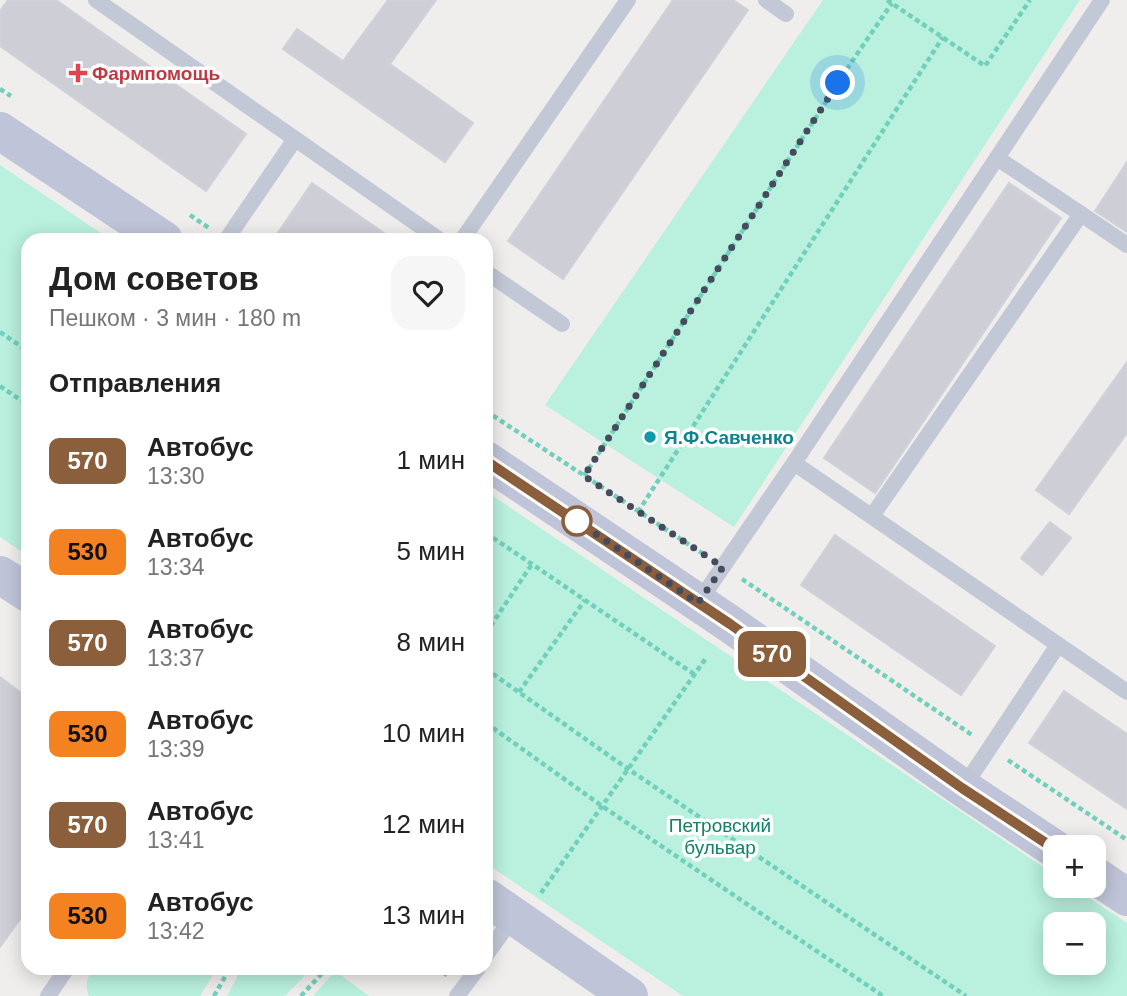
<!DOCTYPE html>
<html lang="ru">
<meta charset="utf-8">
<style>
body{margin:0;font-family:Arial,sans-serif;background:#f6f6f6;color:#222;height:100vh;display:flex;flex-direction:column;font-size:26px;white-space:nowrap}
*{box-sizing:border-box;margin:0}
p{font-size:23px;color:#767676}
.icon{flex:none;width:38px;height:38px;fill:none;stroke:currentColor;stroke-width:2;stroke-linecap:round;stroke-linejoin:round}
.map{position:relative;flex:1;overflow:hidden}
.sheet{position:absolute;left:21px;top:233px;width:472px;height:742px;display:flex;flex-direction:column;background:#fff;border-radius:21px;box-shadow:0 4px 18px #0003}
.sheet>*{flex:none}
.badge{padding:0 14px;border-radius:10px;font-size:24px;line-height:46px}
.buttons{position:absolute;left:1043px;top:835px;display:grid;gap:14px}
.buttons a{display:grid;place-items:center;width:63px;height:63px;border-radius:14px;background:#fff;box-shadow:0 4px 18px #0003;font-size:35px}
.you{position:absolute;width:35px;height:35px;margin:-18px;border:5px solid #fff;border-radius:50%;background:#1a73e8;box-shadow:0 0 0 10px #1a73e833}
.map>.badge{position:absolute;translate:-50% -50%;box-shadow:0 0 0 4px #fff}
h2{padding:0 28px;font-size:26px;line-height:63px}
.round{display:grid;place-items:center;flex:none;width:74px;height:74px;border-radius:21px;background:#f6f6f6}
.summary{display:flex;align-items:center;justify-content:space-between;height:119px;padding:0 28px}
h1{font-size:33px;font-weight:700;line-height:52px}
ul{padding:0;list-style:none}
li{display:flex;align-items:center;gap:21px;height:91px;padding:0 28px}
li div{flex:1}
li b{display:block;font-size:26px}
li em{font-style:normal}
li .badge{min-width:77px;font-weight:700;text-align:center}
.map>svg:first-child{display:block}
.green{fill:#b9f0de;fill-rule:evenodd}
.building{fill:#cdced6;stroke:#d1d1da;stroke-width:2}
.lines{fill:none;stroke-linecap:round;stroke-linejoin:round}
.path{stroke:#70d0bb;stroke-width:4.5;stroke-dasharray:5 3.5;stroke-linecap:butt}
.service{stroke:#c3c8d6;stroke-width:16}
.secondary{stroke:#bfc4d8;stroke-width:38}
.line-casing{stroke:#fff;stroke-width:16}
.line{stroke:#8b5e3c;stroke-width:10}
.walk{stroke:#454b5c;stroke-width:7;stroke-dasharray:0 12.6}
.health-dot{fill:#e0444e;stroke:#fff;stroke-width:2.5}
.culture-dot{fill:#0f9aa8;stroke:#fff;stroke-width:2.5}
.stop-dot{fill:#fff;stroke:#8b5e3c;stroke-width:3.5}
.labels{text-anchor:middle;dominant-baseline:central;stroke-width:7;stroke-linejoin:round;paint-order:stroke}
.health-label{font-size:19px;font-weight:bold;fill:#be3a42;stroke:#fff;text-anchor:start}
.culture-label{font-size:19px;font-weight:bold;fill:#0d838f;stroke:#fff;text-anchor:start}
.park-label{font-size:19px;fill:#138067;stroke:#fff}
</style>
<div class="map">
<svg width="1127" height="996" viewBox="0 0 1127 996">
<rect width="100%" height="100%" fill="#f0eeed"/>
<g class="green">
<polygon points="823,0 1080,0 734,527 545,405"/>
<polygon points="0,165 111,240 28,240 28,556 0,537"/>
<path d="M 487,492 L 1055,875 L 1055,886 L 1071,886 L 1127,923 L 1127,996 L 683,996 L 487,864 ZM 1055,924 L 1094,924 L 1094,962 L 1055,962 Z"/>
<path d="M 94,968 L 217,968 L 200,996 L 89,996 C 84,985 87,977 94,968 Z"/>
<polygon points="242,968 312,968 285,996 227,996"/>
<polygon points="335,971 369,996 313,996"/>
</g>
<g class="building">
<polygon points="8,0 56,0 246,134 206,191 0,46 0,11"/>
<polygon points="388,0 436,0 390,64 473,123 445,162 283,49 297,29 343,61"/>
<polygon points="673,0 733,0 748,10 563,279 508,241"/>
<polygon points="1127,162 1127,232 1095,211"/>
<polygon points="312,183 394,240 273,240"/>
<polygon points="1009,183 1061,218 875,493 824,458"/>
<polygon points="1127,362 1127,433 1069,514 1036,490"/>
<polygon points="1050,522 1071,538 1042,575 1021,558"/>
<polygon points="835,535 995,646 961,695 801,585"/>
<polygon points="0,677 28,698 28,908 0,947"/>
<polygon points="1064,691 1127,734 1127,809 1029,743"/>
</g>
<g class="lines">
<g class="path">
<polyline points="887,0 985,66 1030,0"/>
<polyline points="0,89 11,96"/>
<polyline points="190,215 209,228"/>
<polyline points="0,332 28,351"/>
<polyline points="0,386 28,405"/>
<polyline points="486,411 705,555"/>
<polyline points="584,476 853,60 892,3"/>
<polyline points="638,512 943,37"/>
<polyline points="486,533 694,674"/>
<polyline points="742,579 972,735"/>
<polyline points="486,633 532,564"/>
<polyline points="486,669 628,769 966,996"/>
<polyline points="519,692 585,600"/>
<polyline points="486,723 602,806 883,996"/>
<polyline points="1008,760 1127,840"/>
<polyline points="541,893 706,658"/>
<polyline points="436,968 447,975"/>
<polyline points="214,996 230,968"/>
<polyline points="301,996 327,968"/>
</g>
<g class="service">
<polyline points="96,0 440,240"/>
<polyline points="766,0 786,14"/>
<polyline points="997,158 1081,214"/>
<polyline points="226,240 295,139"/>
<polyline points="462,240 628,0"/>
<polyline points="486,272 562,324"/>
<polyline points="794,463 1127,692"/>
<polyline points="872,516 1081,214 1127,245"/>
<polyline points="698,603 794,463 1102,0"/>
<polyline points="963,788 1058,645"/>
<polyline points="486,955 514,916"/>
<polyline points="48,996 67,968"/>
<polyline points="457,996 478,968"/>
</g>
<g class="secondary">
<polyline points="0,131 164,240"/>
<polyline points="486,460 730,624 963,788 1055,849"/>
<polyline points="0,575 28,593"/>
<polyline points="1094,875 1127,897"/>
<polyline points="486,897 629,996"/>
</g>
</g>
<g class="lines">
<g class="line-casing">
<polyline id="line" points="486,461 730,624 962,788 1055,849"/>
</g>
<use href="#line" class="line"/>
<polyline class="walk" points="577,521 571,517 698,603 723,567 584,476 838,83"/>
</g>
<path class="health-dot" d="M74.5 62.5h7v7h7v7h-7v7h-7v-7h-7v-7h7z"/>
<circle class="culture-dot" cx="650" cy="437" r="7"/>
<circle class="stop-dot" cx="577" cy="521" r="14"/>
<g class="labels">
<g class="health-label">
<text x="92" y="73">Фармпомощь</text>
</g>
<g class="culture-label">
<text x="664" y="437">Я.Ф.Савченко</text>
</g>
<g class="park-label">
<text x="720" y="825">Петровский<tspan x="720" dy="22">бульвар</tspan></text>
</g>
</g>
</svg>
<div class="buttons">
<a>+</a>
<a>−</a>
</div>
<div class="you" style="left:838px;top:83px"></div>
<b class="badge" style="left:772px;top:654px;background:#8b5e3c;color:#fff">570</b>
<section class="sheet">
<div class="summary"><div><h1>Дом советов</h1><p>Пешком · 3 мин · 180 m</p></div><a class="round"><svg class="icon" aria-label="heart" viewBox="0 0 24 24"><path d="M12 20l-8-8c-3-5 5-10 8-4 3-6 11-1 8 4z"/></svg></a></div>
<h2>Отправления</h2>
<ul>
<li><span class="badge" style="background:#8b5e3c;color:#fff">570</span><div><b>Автобус</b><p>13:30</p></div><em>1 мин</em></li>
<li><span class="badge" style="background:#f58220;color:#111">530</span><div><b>Автобус</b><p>13:34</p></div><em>5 мин</em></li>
<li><span class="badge" style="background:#8b5e3c;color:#fff">570</span><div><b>Автобус</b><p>13:37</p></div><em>8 мин</em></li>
<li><span class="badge" style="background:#f58220;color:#111">530</span><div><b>Автобус</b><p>13:39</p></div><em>10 мин</em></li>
<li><span class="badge" style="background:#8b5e3c;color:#fff">570</span><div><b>Автобус</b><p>13:41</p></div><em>12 мин</em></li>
<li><span class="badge" style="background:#f58220;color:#111">530</span><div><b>Автобус</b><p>13:42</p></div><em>13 мин</em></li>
</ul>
</section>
</div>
